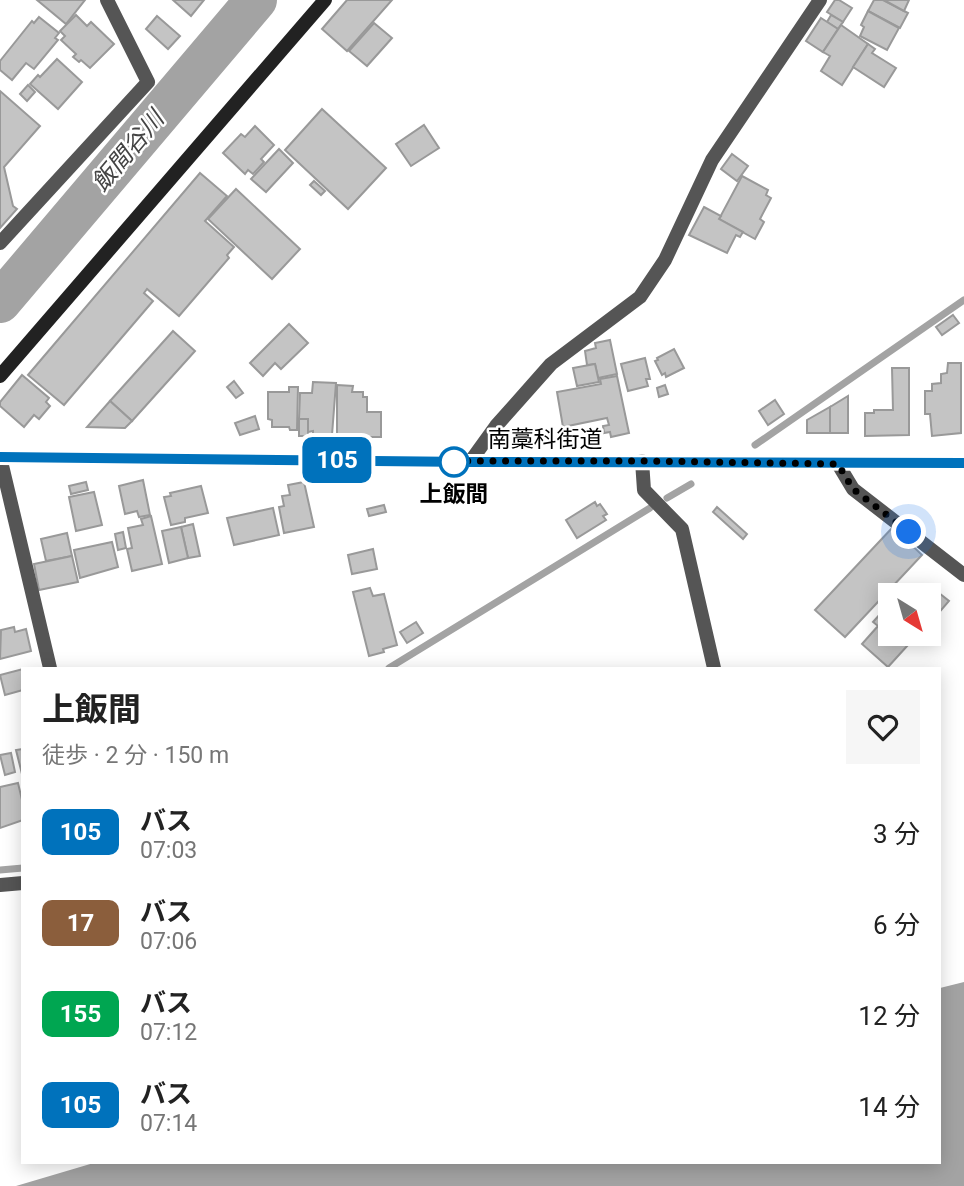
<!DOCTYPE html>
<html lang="ja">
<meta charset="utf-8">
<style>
body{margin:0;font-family:Roboto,"Noto Sans JP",sans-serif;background:#f6f6f6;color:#222;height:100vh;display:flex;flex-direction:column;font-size:26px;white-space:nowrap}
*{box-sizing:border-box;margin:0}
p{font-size:23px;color:#767676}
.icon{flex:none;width:38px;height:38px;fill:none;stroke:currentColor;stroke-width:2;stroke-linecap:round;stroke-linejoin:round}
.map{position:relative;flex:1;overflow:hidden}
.drawer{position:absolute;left:21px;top:667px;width:920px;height:497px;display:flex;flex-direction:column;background:#fff;border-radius:0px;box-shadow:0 4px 18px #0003}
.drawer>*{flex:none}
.badge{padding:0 14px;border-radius:10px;font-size:24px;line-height:46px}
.needle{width:46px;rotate:143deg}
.fabs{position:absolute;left:878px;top:583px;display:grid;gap:14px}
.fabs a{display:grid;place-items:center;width:63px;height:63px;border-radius:0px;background:#fff;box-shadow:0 4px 18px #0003;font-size:35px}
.you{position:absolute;width:35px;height:35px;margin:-18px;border:5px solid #fff;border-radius:50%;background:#1a73e8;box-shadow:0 0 0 10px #1a73e833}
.map>.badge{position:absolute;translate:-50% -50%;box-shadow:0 0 0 4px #fff}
.round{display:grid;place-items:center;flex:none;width:74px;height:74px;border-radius:0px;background:#f6f6f6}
.overview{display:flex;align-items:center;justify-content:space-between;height:119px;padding:0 21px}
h1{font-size:33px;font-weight:700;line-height:52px}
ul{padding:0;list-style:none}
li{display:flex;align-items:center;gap:21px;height:91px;padding:0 21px}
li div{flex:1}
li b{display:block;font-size:26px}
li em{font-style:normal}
li .badge{min-width:77px;font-weight:700;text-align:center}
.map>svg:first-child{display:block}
.water{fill:#a3a3a3}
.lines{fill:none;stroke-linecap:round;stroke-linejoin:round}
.stream{stroke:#a3a3a3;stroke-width:7}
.river{stroke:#a3a3a3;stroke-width:42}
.building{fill:#c4c4c4;stroke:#999;stroke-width:2}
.street{stroke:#555;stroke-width:14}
.secondary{stroke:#222;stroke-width:14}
.line-casing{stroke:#fff;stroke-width:16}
.line{stroke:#0072bc;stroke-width:10}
.walk{stroke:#000;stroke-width:7;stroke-dasharray:0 12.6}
.stop-dot{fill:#fff;stroke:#0072bc;stroke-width:3.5}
.labels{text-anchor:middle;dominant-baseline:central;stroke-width:5;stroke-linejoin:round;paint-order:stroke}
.street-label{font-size:23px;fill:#000;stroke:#fff}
.stop-label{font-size:23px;font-weight:bold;fill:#000;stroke:#fff}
.water-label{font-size:24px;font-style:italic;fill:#444;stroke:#fff}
</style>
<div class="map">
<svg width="964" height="1186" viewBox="0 0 964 1186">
<rect width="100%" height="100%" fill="#fff"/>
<polygon class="water" points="964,982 964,1186 16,1186 97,1162 940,1162 940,988"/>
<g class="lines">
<g class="stream">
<polyline points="755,445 964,300"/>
<polyline points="667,498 691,484"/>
<polyline points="389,668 650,508"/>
<polyline points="0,870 23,868"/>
</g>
<polyline class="river" points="0,302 256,0"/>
</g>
<g class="building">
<polygon points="37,0 85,0 66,24"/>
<polygon points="173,0 204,0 191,16"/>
<polygon points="347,0 392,0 347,51 322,29"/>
<polygon points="835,0 839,0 852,8 843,22 827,12"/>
<polygon points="874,0 883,0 908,13 900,28 868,11"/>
<polygon points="884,0 909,0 904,11"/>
<polygon points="868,11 899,28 887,50 860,36 864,27 861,25"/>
<polygon points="76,15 87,26 91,22 114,44 90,68 81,60 79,62 73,57 76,54 61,40 65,36 60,31"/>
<polygon points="831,15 843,22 838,29 827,22"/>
<polygon points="157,16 180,36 168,49 146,29"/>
<polygon points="39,17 59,33 55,38 58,40 34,69 26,63 12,80 0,70 0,61 32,21 34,23"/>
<polygon points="821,18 838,29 823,52 806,41"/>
<polygon points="374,23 392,38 367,66 349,51"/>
<polygon points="841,25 868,44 842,85 821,71 830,56 823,52"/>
<polygon points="868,44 875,49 872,53 896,68 884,87 853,67"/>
<polygon points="57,59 82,82 58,109 30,84 38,75 40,77"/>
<polygon points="28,85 35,92 27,101 20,94"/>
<polygon points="0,91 40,126 4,167 13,206 17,209 0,228"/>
<polygon points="322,109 386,168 348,209 285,150"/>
<polygon points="424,125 439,148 411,166 396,144"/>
<polygon points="255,126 274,145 261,159 264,162 253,174 248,170 245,174 223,153 241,134 245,137"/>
<polygon points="279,149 293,163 266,192 251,179"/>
<polygon points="732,154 748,166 737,181 721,169"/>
<polygon points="200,173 227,196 205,221 234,247 227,255 229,258 179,316 147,289 144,293 153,301 64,405 28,375"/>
<polygon points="742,176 768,190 766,195 771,198 760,219 764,222 755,239 719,219"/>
<polygon points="314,181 325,191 321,195 310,185"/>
<polygon points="236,189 300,249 272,279 208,219"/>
<polygon points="704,207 721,216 719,219 743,232 740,237 736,235 727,253 689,235"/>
<polygon points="953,315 959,323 942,335 936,327"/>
<polygon points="289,324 308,343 281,369 275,363 263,376 250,363"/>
<polygon points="173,331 195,351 132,421 110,401"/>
<polygon points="610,340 617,374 598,378 595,364 587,365 585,351 596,348 595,343"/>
<polygon points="674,349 684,368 666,377 665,373 662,375 655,361 658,360 657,358"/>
<polygon points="645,358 650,379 646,379 648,386 628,391 621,364"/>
<polygon points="948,363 961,363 961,433 932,436 930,414 925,414 925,391 932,391 932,384 941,383 941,374 947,373"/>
<polygon points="595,364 599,382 577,386 573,368"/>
<polygon points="892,368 909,368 909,435 865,436 865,413 874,413 874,410 893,410"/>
<polygon points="22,375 49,398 46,402 50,406 39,419 34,415 24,427 0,406 0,402"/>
<polygon points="617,376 629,433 611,437 610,432 604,433 603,426 609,425 607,418 563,427 557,392 601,384 600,379"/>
<polygon points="234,381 243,393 236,398 227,387"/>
<polygon points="313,382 336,383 332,435 313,435 313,431 308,432 308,419 299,419 300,393 312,393"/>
<polygon points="337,385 353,386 352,392 363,392 363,397 367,397 367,412 381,412 381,437 337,437"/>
<polygon points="665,385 668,394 659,397 657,388"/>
<polygon points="289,387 298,387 297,430 290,430 289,427 272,427 272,420 268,419 268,392 289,392"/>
<polygon points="848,396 848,433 830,433 830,407"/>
<polygon points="775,400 784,414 768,425 759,411"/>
<polygon points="110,401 132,421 125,428 87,427"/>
<polygon points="830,407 830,433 807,433 807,420"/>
<polygon points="255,416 259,429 240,435 235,423"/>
<rect x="299" y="419" width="9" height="17"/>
<polygon points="143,480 150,515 139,517 137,511 125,514 119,486"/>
<polygon points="86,482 88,490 71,494 69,486"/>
<polygon points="304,482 314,527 284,533 279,507 284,506 282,496 290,495 288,485"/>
<polygon points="201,486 208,513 185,518 185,522 171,525 164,497 171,496 170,493"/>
<polygon points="94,492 102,525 76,531 69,497"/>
<polygon points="595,502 597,506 600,504 607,514 603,516 606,520 577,538 566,520"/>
<polygon points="384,505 386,512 369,516 367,509"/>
<polygon points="717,507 747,534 743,539 713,512"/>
<polygon points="273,508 279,535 234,545 227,518"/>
<polygon points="151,516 162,564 132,571 127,549 132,548 128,528 143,525 141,519"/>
<polygon points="193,524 200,556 188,558 181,527"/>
<polygon points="181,527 188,558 169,563 162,531"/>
<polygon points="893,527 922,555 845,637 815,610"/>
<polygon points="123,532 126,548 118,550 115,534"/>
<polygon points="67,533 72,556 46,561 41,539"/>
<polygon points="112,542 118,567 80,578 74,550"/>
<polygon points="373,549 377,569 352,574 348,555"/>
<polygon points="72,556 78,582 39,590 34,564"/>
<polygon points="370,588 373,596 384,594 397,645 383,649 384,652 369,656 353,592"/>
<polygon points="939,593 949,601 937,615 929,609 929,605"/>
<polygon points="882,612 887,617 891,613 891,634 918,634 888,667 862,644 878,626 873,622"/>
<polygon points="416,622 423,633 407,643 400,632"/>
<polygon points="14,627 15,632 26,629 31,651 0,659 1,630"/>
<polygon points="23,669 23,690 5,695 0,675"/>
<polygon points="23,749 23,778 16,750"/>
<polygon points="11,753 15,772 5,775 0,755"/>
<polygon points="18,783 23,804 23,820 0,828 0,787"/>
</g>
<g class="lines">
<g class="street">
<polyline points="0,243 148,82 107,0"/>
<polyline points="0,457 50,668"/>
<polyline points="642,461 644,490 682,529 714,668"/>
<polyline points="470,462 496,426 551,364 640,297 665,260 712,160 820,0"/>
<polyline points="838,464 853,489 964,575"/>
<polyline points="0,885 23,883"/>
</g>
<g class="secondary">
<polyline points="0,376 325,0"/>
<polyline points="0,457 470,462 964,463"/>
</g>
</g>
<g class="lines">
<g class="line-casing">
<polyline id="line" points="0,457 470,462 964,463"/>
</g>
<use href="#line" class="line"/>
<polyline class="walk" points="454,462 442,461 642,461 838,464 853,489 909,532"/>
</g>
<circle class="stop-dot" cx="454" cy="462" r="14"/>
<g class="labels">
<g class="street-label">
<text x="545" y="439">南藁科街道</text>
</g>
<g class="stop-label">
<text x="454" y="494">上飯間</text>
</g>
<g class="water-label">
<text transform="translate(128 151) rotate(-50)">飯間谷川</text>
</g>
</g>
</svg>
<div class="fabs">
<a><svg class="needle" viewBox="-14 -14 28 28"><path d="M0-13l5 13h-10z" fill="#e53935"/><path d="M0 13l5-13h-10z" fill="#767676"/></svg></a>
</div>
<div class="you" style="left:909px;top:532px"></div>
<b class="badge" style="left:337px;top:460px;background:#0072bc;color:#fff">105</b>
<section class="drawer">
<div class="overview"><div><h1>上飯間</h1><p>徒歩 · 2 分 · 150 m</p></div><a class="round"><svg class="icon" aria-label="heart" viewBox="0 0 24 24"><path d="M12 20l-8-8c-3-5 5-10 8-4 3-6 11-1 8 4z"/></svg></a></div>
<ul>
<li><span class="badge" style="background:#0072bc;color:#fff">105</span><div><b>バス</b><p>07:03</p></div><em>3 分</em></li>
<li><span class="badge" style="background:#8b5e3c;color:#fff">17</span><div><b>バス</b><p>07:06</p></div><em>6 分</em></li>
<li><span class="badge" style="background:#00a651;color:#fff">155</span><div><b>バス</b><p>07:12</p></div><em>12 分</em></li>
<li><span class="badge" style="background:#0072bc;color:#fff">105</span><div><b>バス</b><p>07:14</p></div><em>14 分</em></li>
</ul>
</section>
</div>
